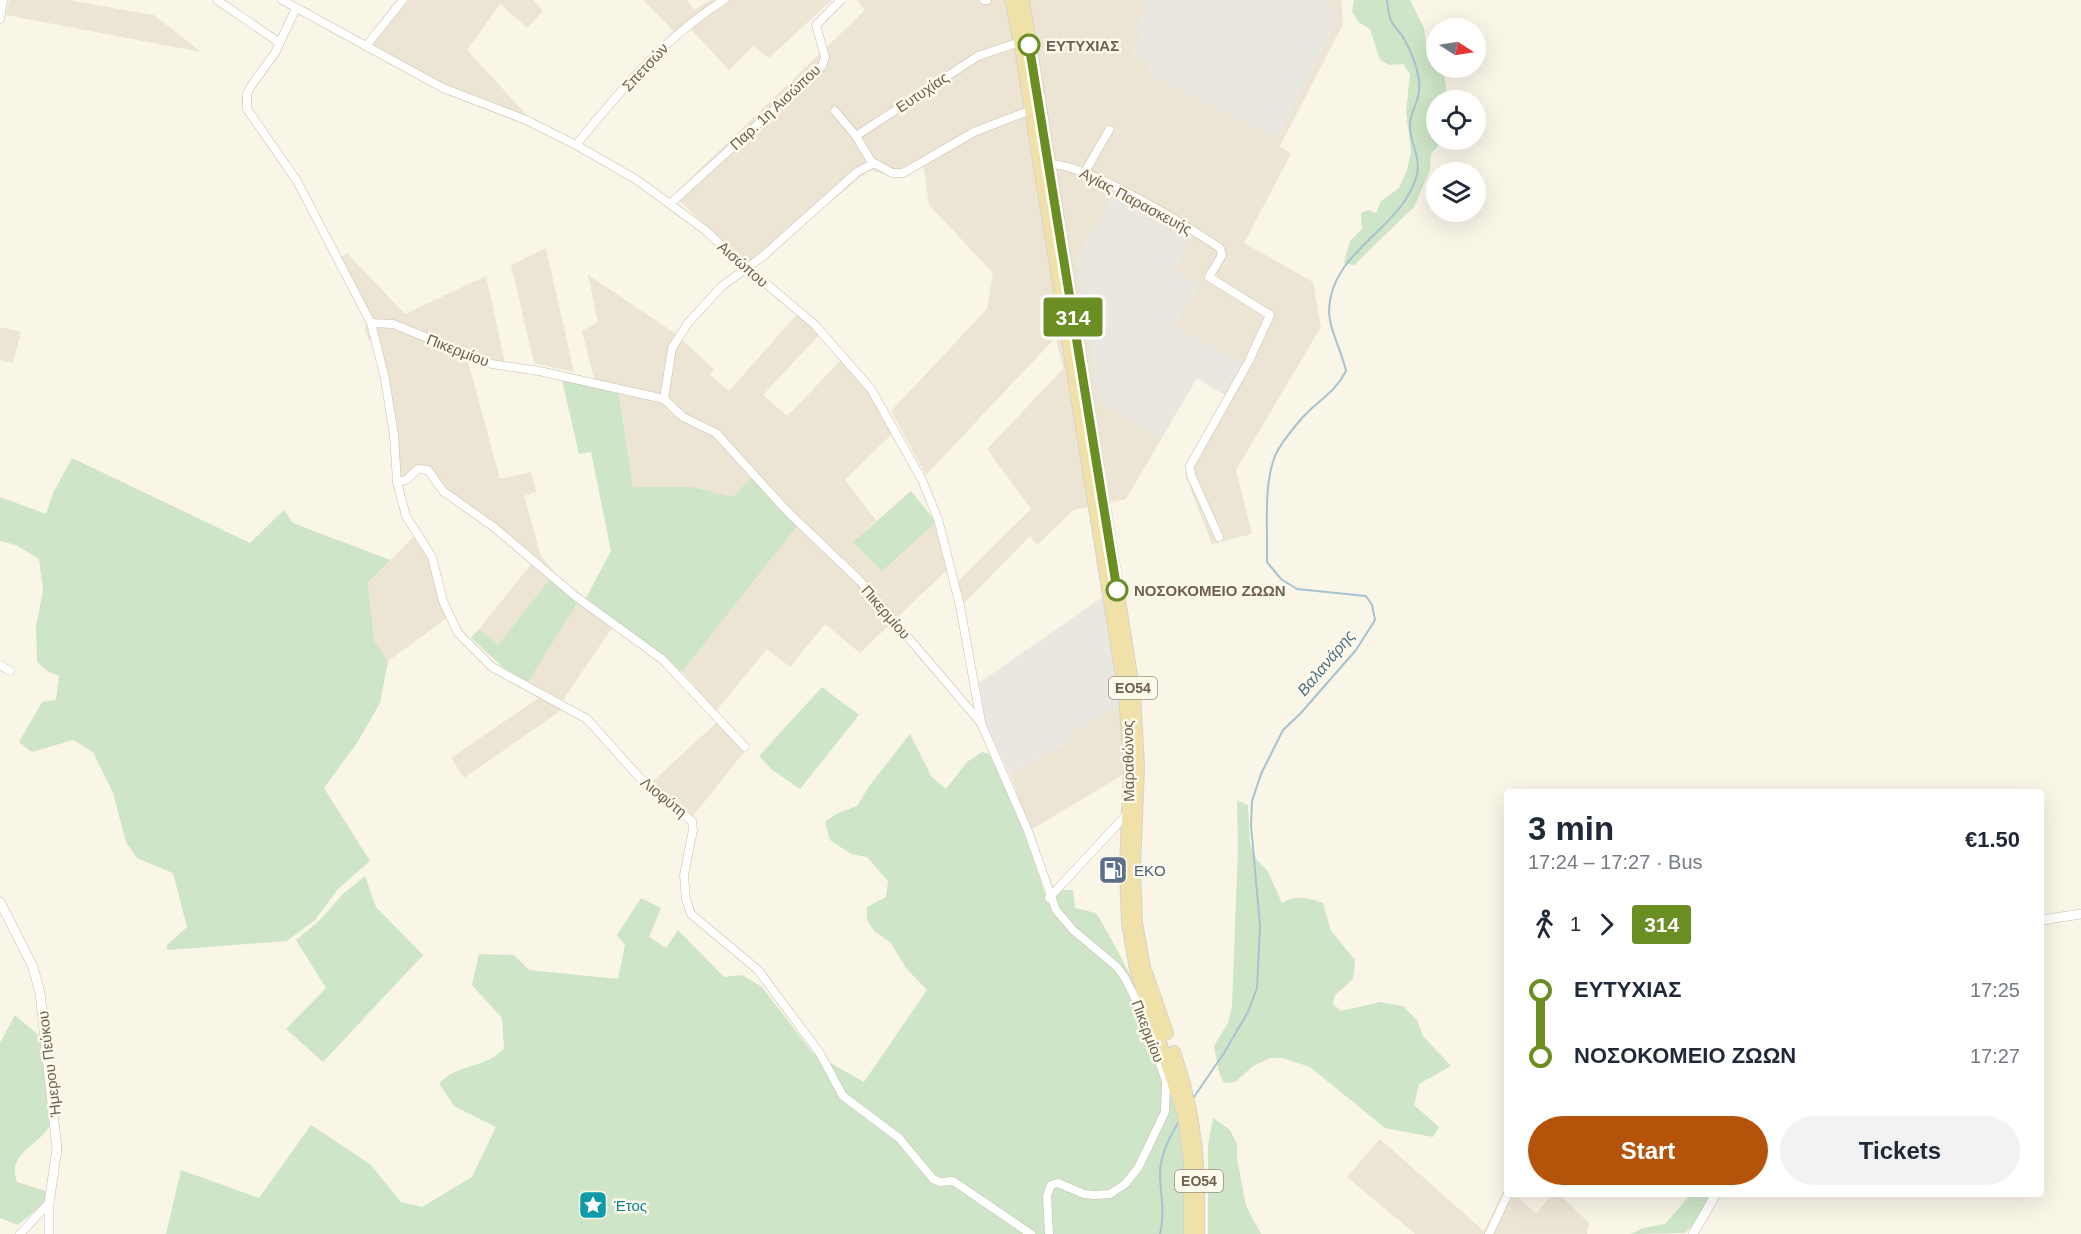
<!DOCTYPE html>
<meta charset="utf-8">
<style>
body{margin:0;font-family:Helvetica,sans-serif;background:#f2f2f3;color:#1f2937;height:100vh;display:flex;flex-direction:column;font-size:22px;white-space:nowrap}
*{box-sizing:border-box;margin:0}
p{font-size:20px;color:#747a83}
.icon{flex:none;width:33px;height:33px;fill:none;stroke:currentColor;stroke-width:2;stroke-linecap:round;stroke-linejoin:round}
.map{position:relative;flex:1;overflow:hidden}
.side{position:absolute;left:1504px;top:789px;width:540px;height:408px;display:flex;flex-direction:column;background:#fff;border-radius:6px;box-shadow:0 6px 24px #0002}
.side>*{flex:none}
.badge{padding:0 12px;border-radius:4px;font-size:21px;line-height:39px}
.needle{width:39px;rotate:102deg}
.controls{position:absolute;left:1426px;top:18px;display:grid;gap:12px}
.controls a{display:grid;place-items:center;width:60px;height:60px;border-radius:50%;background:#fff;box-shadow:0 6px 24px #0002;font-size:30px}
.map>.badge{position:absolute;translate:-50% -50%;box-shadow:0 0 0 3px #fff}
.legs{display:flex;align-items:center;gap:9px;height:66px;padding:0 24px;font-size:20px}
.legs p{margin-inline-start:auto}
.head{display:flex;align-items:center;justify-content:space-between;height:102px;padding:0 24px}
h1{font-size:33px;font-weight:600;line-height:45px}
.action{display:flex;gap:12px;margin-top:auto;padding:12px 24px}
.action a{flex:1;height:69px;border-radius:36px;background:#b45309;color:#fff;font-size:24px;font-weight:600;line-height:69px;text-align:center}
.action a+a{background:#f2f2f3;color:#1f2937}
ul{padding:0 24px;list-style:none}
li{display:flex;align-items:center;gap:21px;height:66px;font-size:22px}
li i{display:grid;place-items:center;width:9px;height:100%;margin:0 8px;background:currentColor}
li i::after{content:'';width:15px;height:15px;margin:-8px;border:4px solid;border-radius:50%;background:#fff}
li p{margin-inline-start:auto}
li:first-child i{background:linear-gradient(#0000 50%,currentColor 0)}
li:last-child i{background:linear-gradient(currentColor 50%,#0000 0)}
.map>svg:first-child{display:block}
.residential{fill:#ede5d4}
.industrial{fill:#eae7e0}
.green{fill:#cee5c7}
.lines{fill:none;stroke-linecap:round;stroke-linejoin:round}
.stream{stroke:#a6c3d1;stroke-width:2}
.minor-casing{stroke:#c7bdad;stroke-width:9}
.tertiary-casing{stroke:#c7bdad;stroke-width:10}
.primary-casing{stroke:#d7d2ce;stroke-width:14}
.minor{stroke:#fff;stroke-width:8}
.tertiary{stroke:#fff;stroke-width:9}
.primary{stroke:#efe1a8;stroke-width:12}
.line-1-casing{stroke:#fff;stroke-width:14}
.line-1{stroke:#6b8e23;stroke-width:9}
.stop-1-dot{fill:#fff;stroke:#6b8e23;stroke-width:3}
.labels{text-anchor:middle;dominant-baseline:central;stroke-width:5;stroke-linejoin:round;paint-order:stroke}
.shield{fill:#fcf9ed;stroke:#9a8e7e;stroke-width:1.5}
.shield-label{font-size:14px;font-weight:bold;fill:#70604f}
.stop-label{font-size:15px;font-weight:bold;fill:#70604f;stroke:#fcf9ed;text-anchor:start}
.street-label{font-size:15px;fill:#70604f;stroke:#fcf9ed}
.service-label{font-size:15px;fill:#4e5e75;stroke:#fcf9ed;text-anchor:start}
.culture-label{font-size:15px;fill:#0d838f;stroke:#fcf9ed;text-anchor:start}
.water-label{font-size:16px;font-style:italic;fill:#4f7486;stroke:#fcf9ed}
</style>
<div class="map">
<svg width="2081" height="1234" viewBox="0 0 2081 1234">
<rect width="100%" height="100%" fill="#f9f5e7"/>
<g class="residential">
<polygon points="9,0 67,0 154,15 201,52 6,15"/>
<polygon points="397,0 533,0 543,11 527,28 500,4 467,50 525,113 527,123 363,47"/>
<polygon points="643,0 687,0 694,10 710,0 832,0 769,58 753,46 729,70 689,27 678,36"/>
<polygon points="857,0 1341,0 1343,24 1280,146 1291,154 1244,243 1313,282 1321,327 1236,470 1252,534 1212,544 1185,475 1186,467 1226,396 1197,378 1126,499 1073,510 1037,545 1030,536 964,603 958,581 1031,509 987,449 1063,369 1056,337 926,475 891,411 987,309 993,273 929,205 923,163 898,178 869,170 752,268 673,195 865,10"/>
<polygon points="546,248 574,372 534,363 511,265"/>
<polygon points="347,253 405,314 486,276 506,368 467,358 500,479 531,472 536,492 524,496 541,556 555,573 498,645 479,629 533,562 428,474 422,471 395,484 383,380 375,343 368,339 365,330 367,321 337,259"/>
<polygon points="588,275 673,332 714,369 710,375 729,391 798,313 820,334 763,395 787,416 843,358 870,390 893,433 845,480 876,520 853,542 936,522 949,568 860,653 825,624 790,667 767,649 716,711 682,672 798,525 733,497 693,487 633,487 618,384 594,379 582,331 598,322"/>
<polygon points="0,327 21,332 13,363 0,360"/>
<polygon points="415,535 430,558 447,618 388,661 374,642 368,583"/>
<polygon points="578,602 612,628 563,700 528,682"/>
<polygon points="540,697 563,709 464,778 451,758"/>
<polygon points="1123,703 1126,773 1031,830 1010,775 1071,741 1067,735"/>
<polygon points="717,722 744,752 693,816 663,795 651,783"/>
<polygon points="1380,1139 1484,1231 1505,1188 1508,1194 1514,1194 1536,1213 1553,1194 1559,1194 1589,1223 1587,1234 1415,1234 1347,1177"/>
</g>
<g class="industrial">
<polygon points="1141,0 1329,0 1337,22 1277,138 1150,75 1146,63 1132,55 1140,33 1135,30 1144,11"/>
<polygon points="1116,190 1195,234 1175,270 1200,285 1174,326 1244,364 1226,396 1197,378 1160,440 1099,401 1076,258"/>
<polygon points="1107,594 1123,703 1068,735 1071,741 1010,775 986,724 979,683"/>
</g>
<g class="green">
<polygon points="1354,0 1410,0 1424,28 1426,44 1437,51 1437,68 1443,68 1448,100 1437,100 1437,140 1443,140 1431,154 1430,170 1414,207 1354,265 1344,263 1350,241 1362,229 1361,213 1368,210 1376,213 1381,201 1399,188 1407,170 1411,152 1406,111 1410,74 1403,64 1389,65 1380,60 1370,29 1358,22 1352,11"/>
<polygon points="562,380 619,393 633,487 693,487 733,497 753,476 798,525 682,672 586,598 611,551 591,452 579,454"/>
<polygon points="72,458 250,543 284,510 293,523 390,560 368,583 374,641 388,661 380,703 357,743 324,788 370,861 338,889 315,920 287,941 167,950 167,945 187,927 173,873 137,858 126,842 113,793 93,752 73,740 32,752 19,742 42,702 56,700 59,676 47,671 37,662 36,627 43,590 39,559 16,545 0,541 0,497 46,514 53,493"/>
<polygon points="911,491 936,522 882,571 853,542"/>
<polygon points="550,579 578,602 528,682 506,670 471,638 479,629 498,645"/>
<polygon points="822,687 859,715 800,789 771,769 759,756"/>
<path d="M 910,734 L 931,776 L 946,789 L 967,762 L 982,752 L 989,754 L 1017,811 L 1047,900 L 1062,890 L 1073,890 L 1075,908 L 1096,913 C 1136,980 1169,1051 1181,1129 C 1187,1163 1184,1199 1183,1234 L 166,1234 L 181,1170 L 259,1198 L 311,1125 L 371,1165 L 401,1202 L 422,1207 L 472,1177 L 496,1127 L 454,1106 L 439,1083 C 462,1062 481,1070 504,1049 L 502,1018 L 472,985 L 479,954 L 514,955 L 529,970 L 618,979 L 625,945 L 617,935 L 641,898 L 661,908 L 649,937 L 666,948 L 678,930 L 724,977 L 742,975 L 761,986 L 813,1053 L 864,1082 L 927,990 L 906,968 L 891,943 L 874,931 L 867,920 L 867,907 L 886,897 L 888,881 L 867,857 L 851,854 L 830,840 L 825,822 L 836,814 L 857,806 L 870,785 Z"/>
<path d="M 1237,800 L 1248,805 L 1250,844 L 1257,860 L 1267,870 L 1282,903 C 1295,894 1309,898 1323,903 L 1331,931 L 1355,960 L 1353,979 L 1335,995 L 1333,1004 L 1341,1011 L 1380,1002 L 1403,1006 L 1417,1020 L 1423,1036 L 1451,1066 L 1419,1084 L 1414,1105 L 1439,1127 L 1433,1137 L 1385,1128 L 1310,1067 L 1283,1058 L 1270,1058 L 1253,1066 L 1235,1082 L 1224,1083 L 1219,1073 L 1214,1046 L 1228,1023 L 1232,1006 L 1238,849 Z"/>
<polygon points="365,876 376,907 423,955 323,1062 286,1029 326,988 296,940 319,921 343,894"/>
<path d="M 15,1015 L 44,1040 C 46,1054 56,1115 51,1123 C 39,1147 6,1153 17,1182 L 48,1192 L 45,1202 L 18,1225 L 0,1218 L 0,1043 Z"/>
<polygon points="1213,1118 1230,1130 1237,1144 1237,1158 1246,1206 1261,1234 1208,1234 1208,1145"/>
<polygon points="1691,1194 1710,1194 1696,1222 1685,1233 1631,1234 1643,1228 1665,1224"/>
</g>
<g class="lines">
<g class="stream">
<path d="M 1192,1100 L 1224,1053 L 1248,1012 L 1257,988 L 1260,926 L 1251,825 L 1252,801 L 1261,774 L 1283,730 L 1300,714 L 1356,650 L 1375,620 L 1372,605 L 1366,596 L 1297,589 L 1281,579 L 1267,562 C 1268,528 1263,487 1275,456 C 1281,442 1293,429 1302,418 C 1318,400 1334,394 1346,371 C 1342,351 1329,330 1329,310 C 1331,249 1404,229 1417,174 C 1421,156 1409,141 1410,124 C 1411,108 1421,102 1419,80 C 1417,66 1410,49 1403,37 C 1399,31 1392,25 1390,18 C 1388,13 1388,6 1387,0"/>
<path d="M 1160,1234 C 1165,1214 1161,1197 1160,1177 C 1159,1157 1169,1137 1180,1120"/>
</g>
<g class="minor-casing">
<g id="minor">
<polyline points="217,0 280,43"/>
<polyline points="282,0 443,88 526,120 576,145 637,180 705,230 733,256 814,324 871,389 922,480 938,519 960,606 981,722"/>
<polyline points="984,0 987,0"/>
<polyline points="296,8 275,53 251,86 247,94 247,109 297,181 371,323 385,379 394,435 397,482 406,480 418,469 428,470 443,491 495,528 575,596 662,659 745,747"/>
<polyline points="0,19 3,0"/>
<polyline points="366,46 403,0"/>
<polyline points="835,111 856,136 872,163"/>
<polyline points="856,136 978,56 1020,42"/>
<path d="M 576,145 C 619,92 666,36 724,0"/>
<path d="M 1048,164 C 1087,163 1185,225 1220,248 L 1222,255 L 1209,277 L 1270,315 L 1249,361 L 1190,466 L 1191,475 L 1219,537"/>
<polyline points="1085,172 1109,130"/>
<polyline points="671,203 822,66 825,57 816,25 841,0"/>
<polyline points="371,323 393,324 492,364 539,371 664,399 683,417 716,433 785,509 860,581 981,723 1028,831 1056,910 1073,930 1117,967 1125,978 1138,1004 1166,1081 1165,1112 1138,1168 1125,1184 1110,1194 1094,1195 1084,1194 1058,1183 1051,1185 1047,1196 1049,1234"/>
<polyline points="664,399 672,348 688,323 722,286 763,256 857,172 874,163 892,173 903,173 974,132 1031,110"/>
<polyline points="397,482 406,516 432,557 443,601 458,633 492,667 587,719 639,777 664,800 692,821 693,830 684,875 686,899 691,914 758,970 819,1052 843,1096 899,1138 933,1179 940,1182 953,1181 1031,1234"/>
<polyline points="0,665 10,671"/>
<polyline points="1049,898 1128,813"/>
<polyline points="20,1234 49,1203"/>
<polyline points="1489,1234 1508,1194"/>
</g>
</g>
<g class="tertiary-casing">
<g id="tertiary">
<polyline points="0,902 33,967 40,993 57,1149 49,1203 49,1234"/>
<polyline points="2042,920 2081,914"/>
<polyline points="1693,1234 1716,1194"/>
</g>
</g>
<g class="primary-casing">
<g id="primary">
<polyline points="1011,0 1020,42 1125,694 1130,767 1126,868 1128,923 1136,969 1184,1115 1190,1161 1190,1234"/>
<polyline points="1023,0 1134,694 1138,767 1134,868 1136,923 1144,967 1167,1033"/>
<path d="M 1174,1052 C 1197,1118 1199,1166 1198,1234"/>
</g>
</g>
<use href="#minor" class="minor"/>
<use href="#tertiary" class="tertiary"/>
<use href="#primary" class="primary"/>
</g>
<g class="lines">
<g class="line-1-casing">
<polyline id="line-1" points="1029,45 1117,590"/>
</g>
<use href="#line-1" class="line-1"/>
</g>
<defs>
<g id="fuel-square" transform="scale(1.5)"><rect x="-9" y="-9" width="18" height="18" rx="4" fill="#5c6f8a" stroke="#fcf9ed"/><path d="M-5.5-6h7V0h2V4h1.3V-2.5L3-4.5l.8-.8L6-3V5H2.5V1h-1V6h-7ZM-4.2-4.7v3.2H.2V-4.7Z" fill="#fff"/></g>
<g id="sight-square" transform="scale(1.5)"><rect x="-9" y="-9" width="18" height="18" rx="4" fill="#0f9aa8" stroke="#fcf9ed"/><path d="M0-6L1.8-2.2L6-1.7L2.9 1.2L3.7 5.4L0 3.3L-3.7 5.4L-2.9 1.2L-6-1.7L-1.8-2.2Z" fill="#fff"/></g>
</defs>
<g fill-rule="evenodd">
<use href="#fuel-square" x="1113" y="870"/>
<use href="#sight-square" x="593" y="1205"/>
</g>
<g class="stop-1-dot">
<circle cx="1029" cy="45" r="10"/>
<circle cx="1117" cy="590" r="10"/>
</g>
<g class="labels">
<g class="shield">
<rect x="1109" y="677" width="48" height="22" rx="4.5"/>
<rect x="1175" y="1170" width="48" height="22" rx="4.5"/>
</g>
<g class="shield-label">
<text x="1133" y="688">ΕΟ54</text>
<text x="1199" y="1181">ΕΟ54</text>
</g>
<g class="stop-label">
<text x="1046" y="45">ΕΥΤΥΧΙΑΣ</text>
<text x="1134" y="590">ΝΟΣΟΚΟΜΕΙΟ ΖΩΩΝ</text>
</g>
<g class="street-label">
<text transform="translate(645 67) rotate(-47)">Σπετσών</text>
<text transform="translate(922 92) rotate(-34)">Ευτυχίας</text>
<text transform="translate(775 107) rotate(-43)">Παρ. 1η Αισώπου</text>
<text transform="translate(1136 201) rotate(28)">Αγίας Παρασκευής</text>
<text transform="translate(743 264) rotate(41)">Αισώπου</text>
<text transform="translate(458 350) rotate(21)">Πικερμίου</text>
<text transform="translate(886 612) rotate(49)">Πικερμίου</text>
<text transform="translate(1128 761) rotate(-91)">Μαραθώνος</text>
<text transform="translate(664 797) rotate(39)">Λιοφύτη</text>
<text transform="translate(1148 1031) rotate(69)">Πικερμίου</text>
<text transform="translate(49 1064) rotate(-97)">Ήμερου Πεύκου</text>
</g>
<g class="service-label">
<text x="1134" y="870">EKO</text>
</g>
<g class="culture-label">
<text x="614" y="1205">Έτος</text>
</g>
<g class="water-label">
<text transform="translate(1326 663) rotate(-50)">Βαλανάρης</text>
</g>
</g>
</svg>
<div class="controls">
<a><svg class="needle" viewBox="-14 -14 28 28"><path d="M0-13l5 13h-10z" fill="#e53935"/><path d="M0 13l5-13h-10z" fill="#747a83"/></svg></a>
<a><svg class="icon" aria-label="locate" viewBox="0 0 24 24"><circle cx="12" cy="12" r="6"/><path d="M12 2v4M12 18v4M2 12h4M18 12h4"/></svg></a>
<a><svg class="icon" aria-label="layers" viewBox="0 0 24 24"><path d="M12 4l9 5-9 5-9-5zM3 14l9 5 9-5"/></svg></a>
</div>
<b class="badge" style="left:1073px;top:317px;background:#6b8e23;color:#fff">314</b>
<section class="side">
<div class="head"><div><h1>3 min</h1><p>17:24 – 17:27 · Bus</p></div><b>€1.50</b></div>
<div class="legs"><svg class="icon" aria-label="walk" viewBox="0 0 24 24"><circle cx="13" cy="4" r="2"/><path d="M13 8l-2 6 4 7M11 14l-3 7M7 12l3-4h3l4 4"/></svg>1<svg class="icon" aria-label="forward" viewBox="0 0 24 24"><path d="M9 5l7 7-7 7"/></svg><b class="badge" style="background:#6b8e23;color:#fff">314</b></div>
<ul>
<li><i style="color:#6b8e23"></i><b>ΕΥΤΥΧΙΑΣ</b><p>17:25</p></li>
<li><i style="color:#6b8e23"></i><b>ΝΟΣΟΚΟΜΕΙΟ ΖΩΩΝ</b><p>17:27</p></li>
</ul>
<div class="action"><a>Start</a><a>Tickets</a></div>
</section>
</div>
